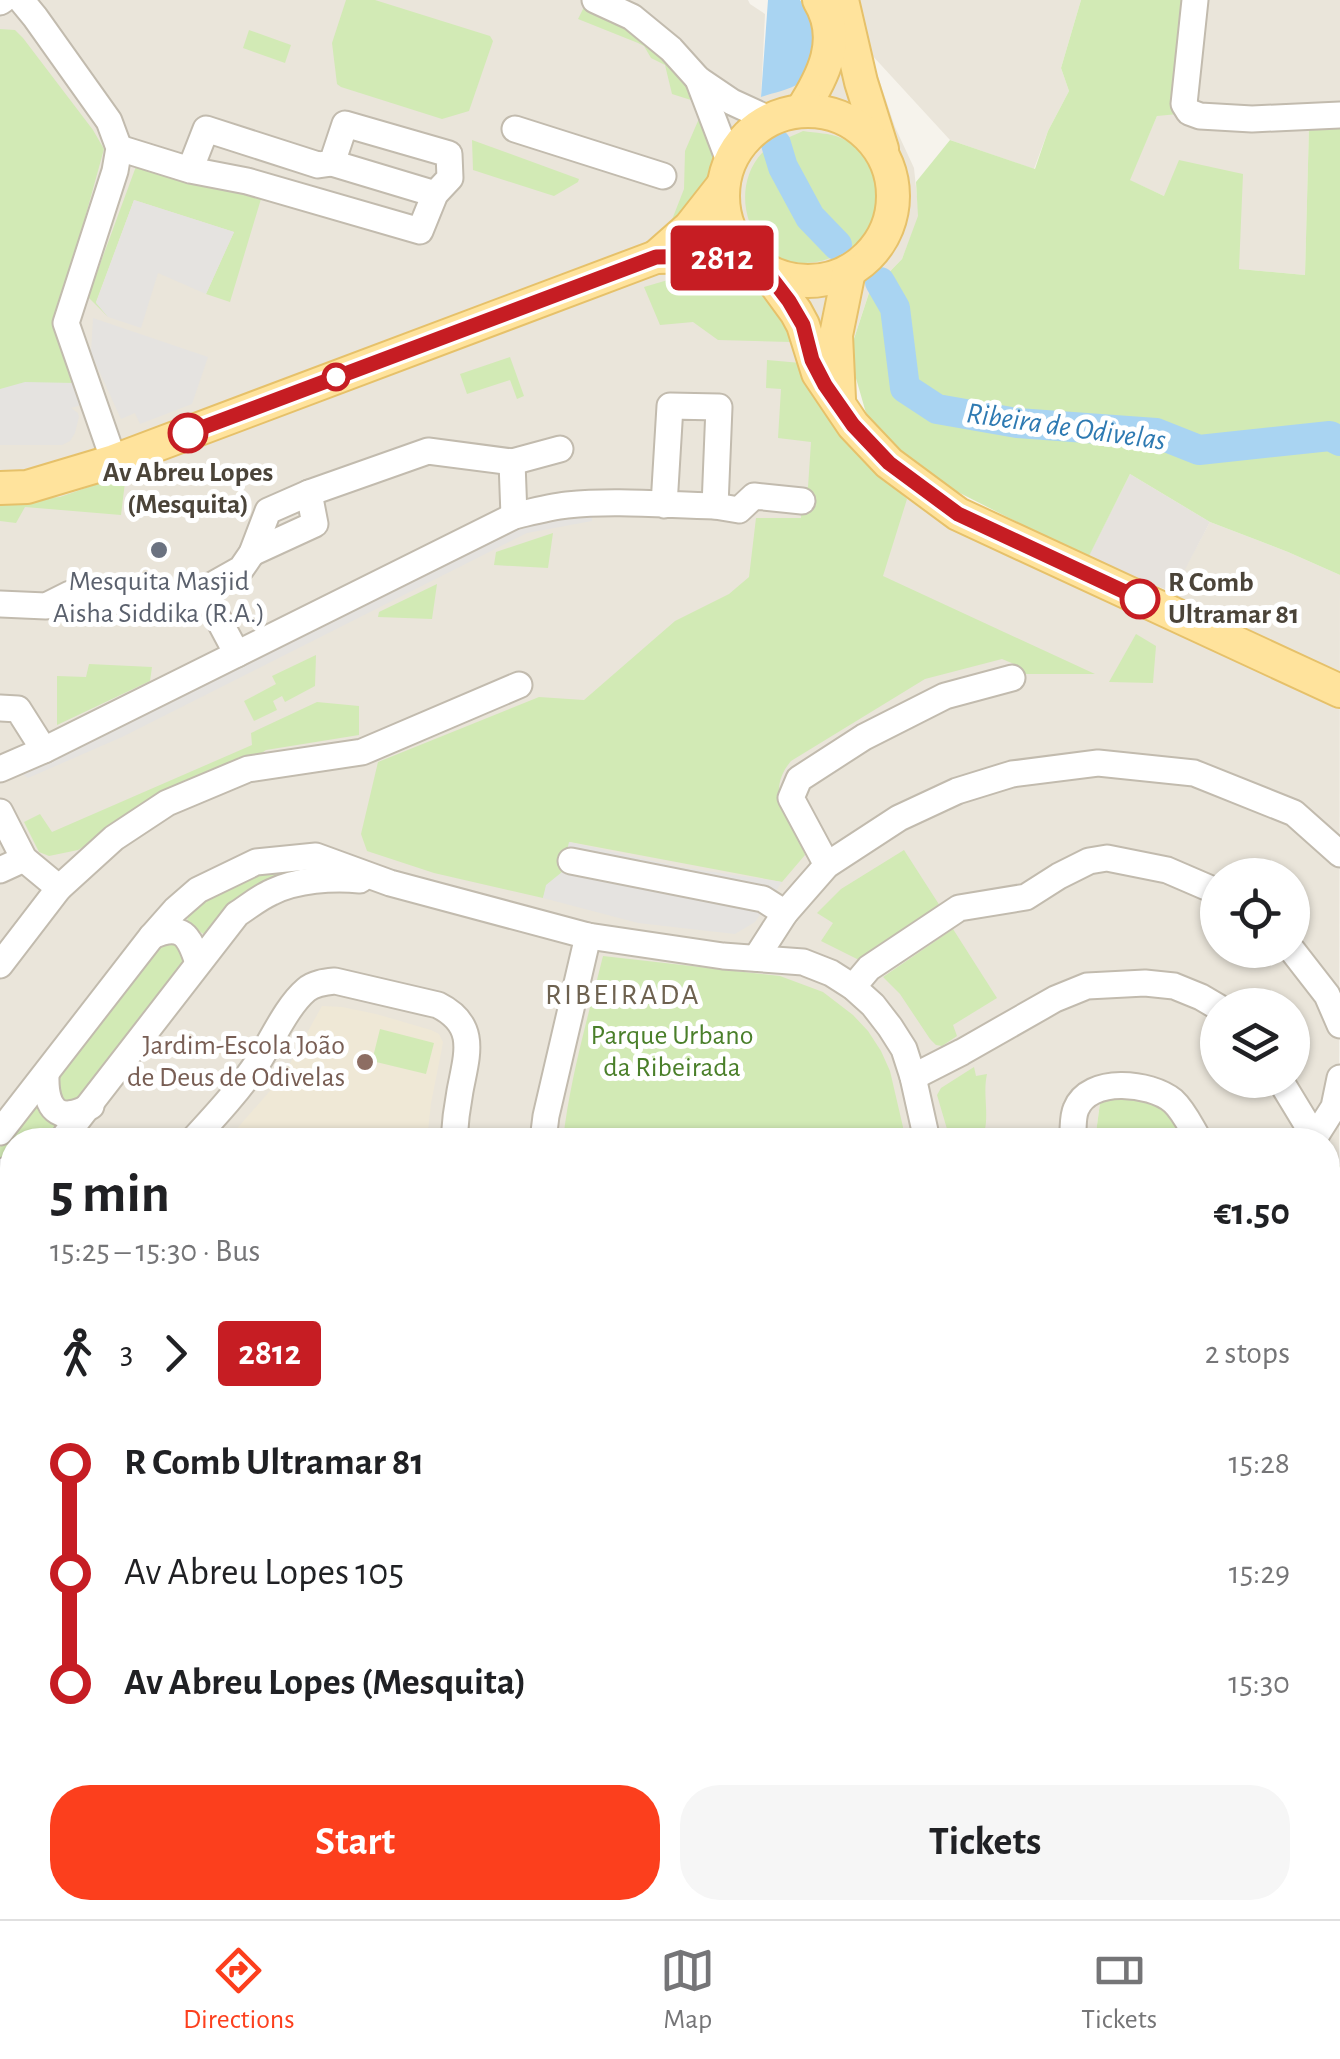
<!DOCTYPE html>
<meta charset="utf-8">
<style>
body{margin:0;font-family:"Alegreya Sans",sans-serif;background:#f6f6f6;color:#202124;height:100vh;display:flex;flex-direction:column;font-size:38px;white-space:nowrap}
*{box-sizing:border-box;margin:0}
p{font-size:32px;color:#757577}
.icon{flex:none;width:55px;height:55px;fill:none;stroke:currentColor;stroke-width:2;stroke-linecap:round;stroke-linejoin:round}
.map{position:relative;flex:1;overflow:hidden}
.panel{position:absolute;left:0px;top:1128px;width:1340px;height:792px;display:flex;flex-direction:column;background:#fff;border-radius:40px 40px 0 0;box-shadow:0 2px 8px #0004}
.panel>*{flex:none}
.badge{padding:0 20px;border-radius:8px;font-size:35px;line-height:65px}
.controls{position:absolute;left:1200px;top:858px;display:grid;gap:20px}
.controls a{display:grid;place-items:center;width:110px;height:110px;border-radius:50%;background:#fff;box-shadow:0 2px 8px #0004;font-size:50px}
.map>.badge{position:absolute;translate:-50% -50%;box-shadow:0 0 0 5px #fff}
.legs{display:flex;align-items:center;gap:15px;height:110px;padding:0 50px;font-size:32px}
.legs p{margin-inline-start:auto}
.headline{display:flex;align-items:center;justify-content:space-between;height:170px;padding:0 50px}
h1{font-size:55px;font-weight:700;line-height:75px}
.cta{display:flex;gap:20px;margin-top:auto;padding:20px 50px}
.cta a{flex:1;height:115px;border-radius:40px;background:#fc3f1d;color:#fff;font-size:40px;font-weight:700;line-height:115px;text-align:center}
.cta a+a{background:#f6f6f6;color:#202124}
ul{padding:0 50px;list-style:none}
li{display:flex;align-items:center;gap:35px;height:110px;font-size:38px}
li i{display:grid;place-items:center;width:15px;height:100%;margin:0 12px;background:currentColor}
li i::after{content:'';width:25px;height:25px;margin:-12px;border:8px solid;border-radius:50%;background:#fff}
li p{margin-inline-start:auto}
li:first-child i{background:linear-gradient(#0000 50%,currentColor 0)}
li:last-child i{background:linear-gradient(currentColor 50%,#0000 0)}
.tabs{display:flex;justify-content:space-around;align-items:center;height:140px;border-top:2px solid #e0e0e0;background:#fff;font-size:28px;color:#757577}
.tabs a{display:grid;justify-items:center;gap:5px}
.tabs .current{color:#fc3f1d}
.map>svg:first-child{display:block}
.residential{fill:#eae5da;fill-rule:evenodd}
.industrial{fill:#e6e2dd}
.education{fill:#efe8d6}
.green{fill:#d2eab5}
.parking{fill:#e5e3e0}
.water{fill:#a9d4f2}
.lines{fill:none;stroke-linecap:round;stroke-linejoin:round}
.river{stroke:#a9d4f2;stroke-width:30}
.minor-casing{stroke:#c2bbae;stroke-width:29}
.major-casing{stroke:#e6c16a;stroke-width:36}
.minor{stroke:#fff;stroke-width:25}
.major{stroke:#ffe39c;stroke-width:32}
.line-1-casing{stroke:#fff;stroke-width:22}
.line-1{stroke:#c61d23;stroke-width:15}
.stop-1-dot{fill:#fff;stroke:#c61d23;stroke-width:5}
.worship-dot{fill:#6b7280;stroke:#fff;stroke-width:4}
.education-dot{fill:#8d6e63;stroke:#fff;stroke-width:4}
.labels{text-anchor:middle;dominant-baseline:central;stroke-width:10;stroke-linejoin:round;paint-order:stroke}
.stop-label{font-size:28px;font-weight:bold;fill:#4b4439;stroke:#fff}
.worship-label{font-size:28px;fill:#5b616d;stroke:#fff}
.park-label{font-size:28px;fill:#4a7f2a;stroke:#fff}
.education-label{font-size:28px;fill:#785e54;stroke:#fff;text-anchor:end}
.water-label{font-size:30px;font-style:italic;fill:#2e7ab2;stroke:#fff}
.neighbourhood-label{font-size:30px;letter-spacing:2.5px;fill:#6e6250;stroke:#fff}
</style>
<div class="map">
<svg width="1340" height="1919" viewBox="0 0 1340 1919">
<rect width="100%" height="100%" fill="#f6f3ec"/>
<g class="residential">
<path d="M 0,0 L 748,0 L 750,4 L 765,14 L 761,97 L 855,0 L 1081,0 L 1061,68 L 1069,91 L 1048,131 L 1034,169 L 950,140 L 870,53 L 895,127 L 914,168 L 919,216 L 902,259 L 869,293 L 828,416 L 916,503 L 1172,592 L 1210,522 L 1288,552 L 1340,575 L 1339,1167 L 1328,1173 L 1328,1140 L 1184,1140 L 1172,1115 L 1100,1103 L 1095,1140 L 12,1140 L 12,1908 L 939,1908 L 916,1919 L 0,1919 ZM 1218,875 L 1292,875 L 1292,950 L 1218,950 ZM 1218,1005 L 1292,1005 L 1292,1080 L 1218,1080 Z"/>
<polygon points="1188,0 1340,0 1340,126 1309,127 1305,275 1238,269 1164,196 1129,180 1157,116"/>
<polygon points="1328,1403 1340,1404 1340,1752 1328,1757"/>
<polygon points="955,1908 1045,1908 1049,1915 1039,1919 960,1919"/>
</g>
<polygon class="industrial" points="1130,474 1210,522 1173,592 1086,561"/>
<g class="education">
<polygon points="322,1006 342,1007 376,1014 431,1030 439,1034 443,1042 442,1048 431,1103 427,1140 227,1140 283,1076"/>
<polygon points="1340,1882 1340,1919 1275,1919 1269,1908 1328,1908 1328,1884"/>
</g>
<g class="green">
<polygon points="346,0 375,0 490,36 493,41 469,111 442,119 341,87 337,84 332,43"/>
<polygon points="1081,0 1188,0 1178,114 1157,116 1130,180 1164,196 1179,160 1243,174 1239,269 1305,275 1309,127 1340,126 1340,575 1288,552 1210,522 1130,474 1088,558 946,486 890,443 866,413 849,354 869,293 902,259 918,216 916,182 950,140 1035,169 1048,131 1069,91 1061,68"/>
<polygon points="584,7 612,18 656,47 699,94 691,100 672,94 665,65 651,58 644,46 638,43 578,19"/>
<polygon points="0,29 15,30 23,38 93,130 104,149 57,320 75,383 0,398"/>
<polygon points="249,30 291,45 285,63 243,48"/>
<polygon points="701,114 717,157 714,177 666,235 684,189 685,151"/>
<path d="M 803,131 C 816,133 829,133 841,138 C 877,153 892,206 865,236 C 840,263 788,276 762,245 C 741,219 738,179 762,153 C 772,143 791,137 803,131 Z"/>
<polygon points="472,140 579,179 578,182 554,196 473,170"/>
<polygon points="138,161 261,199 230,302 206,294 234,232 134,200 96,302 108,317 88,297"/>
<path d="M 695,272 C 705,273 717,272 727,275 C 757,284 785,311 791,342 L 718,340 L 693,322 L 660,325 L 644,287 Z"/>
<polygon points="510,357 524,396 517,399 510,380 467,394 460,374"/>
<path d="M 767,360 L 801,363 L 868,463 L 907,499 L 883,576 L 1095,674 L 1023,674 L 1014,664 L 1002,659 L 925,679 L 791,761 C 761,797 796,821 805,855 L 782,882 L 570,842 L 562,873 L 547,885 L 543,898 L 434,873 L 367,851 L 361,834 L 378,762 L 539,697 L 584,700 L 675,621 L 729,594 L 749,577 L 756,518 L 801,518 L 800,491 L 808,487 L 811,442 L 778,438 L 781,389 L 766,388 Z"/>
<polygon points="126,474 121,515 25,507 16,523 0,521 0,502 60,497"/>
<polygon points="553,533 548,568 494,565 496,552"/>
<polygon points="437,584 432,619 378,617 379,612"/>
<polygon points="1136,634 1156,646 1153,683 1109,682"/>
<polygon points="316,655 315,686 285,702 282,696 273,701 277,710 254,721 244,701 276,684 272,676"/>
<polygon points="89,664 152,667 150,681 57,725 57,676 86,677"/>
<polygon points="317,702 359,706 359,735 266,750 252,760 185,786 78,850 49,856 39,852 24,822 40,814 52,832 252,745 251,733"/>
<polygon points="904,850 940,906 859,960 821,941 833,923 817,913 841,889"/>
<polygon points="282,867 338,873 206,936 187,922 188,915 221,886"/>
<polygon points="953,929 997,998 953,1025 957,1036 942,1046 936,1045 930,1039 900,994 883,977"/>
<polygon points="169,937 191,959 88,1100 71,1107 57,1096 53,1079 159,943"/>
<path d="M 603,956 L 780,976 L 823,992 L 853,1015 L 868,1031 L 881,1051 L 890,1071 L 906,1140 L 563,1140 C 570,1078 588,1017 603,956 Z"/>
<polygon points="380,1029 434,1043 426,1074 372,1061"/>
<path d="M 974,1067 L 976,1076 L 987,1074 C 982,1096 991,1118 982,1139 L 947,1129 L 937,1095 L 941,1088 Z"/>
<polygon points="1108,1097 1143,1097 1172,1115 1184,1140 1095,1140 1100,1103"/>
<polygon points="37,1100 59,1122 55,1140 12,1140 12,1172 0,1182 0,1147"/>
<polygon points="1340,1165 1340,1404 1328,1403 1328,1173"/>
<polygon points="0,1223 12,1227 12,1347 0,1366"/>
<polygon points="12,1402 12,1434 4,1525 12,1524 12,1588 0,1564 0,1421"/>
<polygon points="1328,1618 1340,1621 1340,1694 1328,1666"/>
<polygon points="1328,1686 1340,1715 1340,1745 1328,1750"/>
<polygon points="1340,1752 1340,1815 1328,1818 1328,1757"/>
<polygon points="429,1908 473,1908 481,1919 435,1919"/>
</g>
<g class="parking">
<polygon points="134,200 234,232 206,294 158,273 141,328 108,317 96,303"/>
<polygon points="93,318 208,357 192,404 140,424 135,413 121,419 91,353"/>
<polygon points="25,382 75,383 81,405 71,408 78,413 79,417 75,433 70,441 62,445 0,445 0,389"/>
<polygon points="592,512 592,521 527,533 122,737 28,778 19,772 530,520"/>
<polygon points="569,842 680,867 782,882 755,922 735,934 638,923 543,898 546,885 562,872"/>
</g>
<path class="water" d="M 768,0 L 800,0 C 816,21 824,63 799,83 C 790,90 772,93 761,97 Z"/>
<g class="lines">
<g class="river">
<polyline points="776,144 783,167 810,217 837,245"/>
<polyline points="880,282 895,308 905,388 937,409 1017,423 1156,433 1199,450 1330,436 1340,441"/>
</g>
<g class="minor-casing">
<g id="minor">
<polyline points="21,0 35,17 109,121 119,148 115,171 66,323 114,461"/>
<polyline points="595,0 632,17 671,49 698,79 732,102 771,120"/>
<polyline points="1195,0 1184,104 1189,112 1200,116 1252,119 1340,115"/>
<polyline points="0,2 3,0"/>
<polyline points="698,79 730,163"/>
<polyline points="515,129 663,176"/>
<polyline points="119,148 190,170 247,181 420,231 435,194 450,178 449,154 345,124 332,163 318,165 206,129 190,170"/>
<polyline points="332,163 435,194"/>
<polyline points="512,462 560,449"/>
<polyline points="715,506 739,510 754,496 802,501"/>
<polyline points="252,553 315,524 309,493"/>
<polyline points="204,592 237,654"/>
<polyline points="0,604 46,606 70,594 186,600 241,569 252,553 268,511 309,493 428,451 512,462 514,516"/>
<polyline points="0,708 18,709 44,750"/>
<path d="M 0,769 L 44,750 L 514,516 C 531,512 549,507 567,505 C 616,500 666,505 715,506 L 719,407 L 670,406 L 664,505"/>
<polyline points="0,812 24,859 59,888"/>
<polyline points="571,861 763,899 785,913"/>
<polyline points="827,865 791,798 799,779 864,737 945,696 1012,678"/>
<polyline points="0,870 24,859"/>
<path d="M 152,936 C 182,923 189,935 198,963"/>
<polyline points="1292,950 1327,995 1340,1025"/>
<polyline points="756,958 785,913 827,865 899,818 957,791 1012,774 1098,763 1194,773 1294,813 1340,854"/>
<polyline points="0,965 59,888 114,838 167,803 248,769 362,752 519,685"/>
<polyline points="853,987 869,968 959,908 1026,897 1059,876 1089,861 1107,858 1167,870 1218,892"/>
<path d="M 46,1074 C 45,1108 57,1125 91,1106"/>
<polyline points="913,1077 962,1052 1055,999 1087,986 1145,983 1174,986 1201,997 1218,1007"/>
<polyline points="1280,1080 1314,1136"/>
<polyline points="0,1132 152,936 175,910 198,890 256,862 316,856 390,883 588,936 723,956 803,962 831,973 853,987 873,1005 890,1027 904,1049 913,1077 927,1140"/>
<path d="M 62,1140 L 237,914 C 248,907 260,897 272,892 C 296,880 333,877 360,880"/>
<path d="M 193,1140 C 216,1115 239,1090 258,1062 C 272,1040 287,1006 306,990 C 314,983 325,982 335,981 L 438,1005 C 478,1025 467,1054 460,1091 C 457,1107 455,1123 454,1140"/>
<polyline points="543,1140 546,1116 588,936"/>
<path d="M 1072,1140 C 1074,1130 1072,1118 1076,1109 C 1089,1076 1150,1082 1173,1101 C 1184,1111 1191,1127 1199,1140"/>
<polyline points="1313,1140 1334,1107 1340,1078"/>
<polyline points="0,1172 12,1169"/>
<polyline points="0,1390 12,1372"/>
<polyline points="1328,1503 1340,1506"/>
<polyline points="0,1723 12,1746"/>
<polyline points="0,1848 12,1842"/>
<polyline points="101,1908 107,1919"/>
<polyline points="424,1908 429,1919"/>
<polyline points="662,1908 665,1919"/>
<polyline points="746,1908 752,1919"/>
<polyline points="990,1908 994,1916"/>
<polyline points="1252,1912 1255,1919"/>
<polyline points="347,1919 369,1908"/>
<polyline points="821,1919 846,1908"/>
</g>
</g>
<g class="major-casing">
<g id="major">
<polyline points="842,0 861,82 882,149"/>
<path d="M 801,111 C 823,77 843,39 819,0"/>
<circle cx="808" cy="196" r="85"/>
<polyline points="656,257 690,227 723,185"/>
<polyline points="766,271 796,312 803,325 818,373 853,425 889,463 958,514 1340,691"/>
<polyline points="839,399 836,335 849,271"/>
<polyline points="0,488 27,487 114,461 656,257 707,256 753,261"/>
<polyline points="1328,1835 1340,1832"/>
<polyline points="1094,1919 1119,1908"/>
<polyline points="1147,1919 1173,1908"/>
</g>
</g>
<use href="#minor" class="minor"/>
<use href="#major" class="major"/>
</g>
<g class="lines">
<g class="line-1-casing">
<polyline id="line-1" points="188,433 656,257 707,256 753,262 766,271 789,301 803,325 812,360 825,385 853,425 889,463 958,514 1140,599"/>
</g>
<use href="#line-1" class="line-1"/>
</g>
<g class="stop-1-dot">
<circle cx="336" cy="377" r="12"/>
<circle cx="188" cy="433" r="18"/>
<circle cx="1140" cy="599" r="18"/>
</g>
<circle class="worship-dot" cx="159" cy="550" r="10"/>
<circle class="education-dot" cx="365" cy="1062" r="10"/>
<g class="labels">
<g class="stop-label">
<text x="188" y="473">Av Abreu Lopes<tspan x="188" dy="32">(Mesquita)</tspan></text>
<text x="1168" y="583" text-anchor="start">R Comb<tspan x="1168" dy="32">Ultramar 81</tspan></text>
</g>
<g class="worship-label">
<text x="159" y="582">Mesquita Masjid<tspan x="159" dy="32">Aisha Siddika (R.A.)</tspan></text>
</g>
<g class="park-label">
<text x="672" y="1036">Parque Urbano<tspan x="672" dy="32">da Ribeirada</tspan></text>
</g>
<g class="education-label">
<text x="345" y="1046">Jardim-Escola João<tspan x="345" dy="32">de Deus de Odivelas</tspan></text>
</g>
<g class="water-label">
<text transform="translate(1066 427) rotate(8)">Ribeira de Odivelas</text>
</g>
<g class="neighbourhood-label">
<text x="623" y="995">RIBEIRADA</text>
</g>
</g>
</svg>
<div class="controls">
<a><svg class="icon" aria-label="locate" viewBox="0 0 24 24"><circle cx="12" cy="12" r="6"/><path d="M12 2v4M12 18v4M2 12h4M18 12h4"/></svg></a>
<a><svg class="icon" aria-label="layers" viewBox="0 0 24 24"><path d="M12 4l9 5-9 5-9-5zM3 14l9 5 9-5"/></svg></a>
</div>
<b class="badge" style="left:722px;top:258px;background:#c61d23;color:#fff">2812</b>
<section class="panel">
<div class="headline"><div><h1>5 min</h1><p>15:25 – 15:30 · Bus</p></div><b>€1.50</b></div>
<div class="legs"><svg class="icon" aria-label="walk" viewBox="0 0 24 24"><circle cx="13" cy="4" r="2"/><path d="M13 8l-2 6 4 7M11 14l-3 7M7 12l3-4h3l4 4"/></svg>3<svg class="icon" aria-label="forward" viewBox="0 0 24 24"><path d="M9 5l7 7-7 7"/></svg><b class="badge" style="background:#c61d23;color:#fff">2812</b><p>2 stops</p></div>
<ul>
<li><i style="color:#c61d23"></i><b>R Comb Ultramar 81</b><p>15:28</p></li>
<li><i style="color:#c61d23"></i><span>Av Abreu Lopes 105</span><p>15:29</p></li>
<li><i style="color:#c61d23"></i><b>Av Abreu Lopes (Mesquita)</b><p>15:30</p></li>
</ul>
<div class="cta"><a>Start</a><a>Tickets</a></div>
</section>
</div>
<nav class="tabs">
<a class="current"><svg class="icon" aria-label="directions" viewBox="0 0 24 24"><path d="M12 3l9 9-9 9-9-9zM9 14v-3h6M13 9l2 2-2 2"/></svg>Directions</a>
<a><svg class="icon" aria-label="map" viewBox="0 0 24 24"><path d="M3 6l6-2 6 2 6-2v14l-6 2-6-2-6 2zM9 4v14M15 6v14"/></svg>Map</a>
<a><svg class="icon" aria-label="tickets" viewBox="0 0 24 24"><path d="M3 7h18v10H3zM15 7v10"/></svg>Tickets</a>
</nav>
